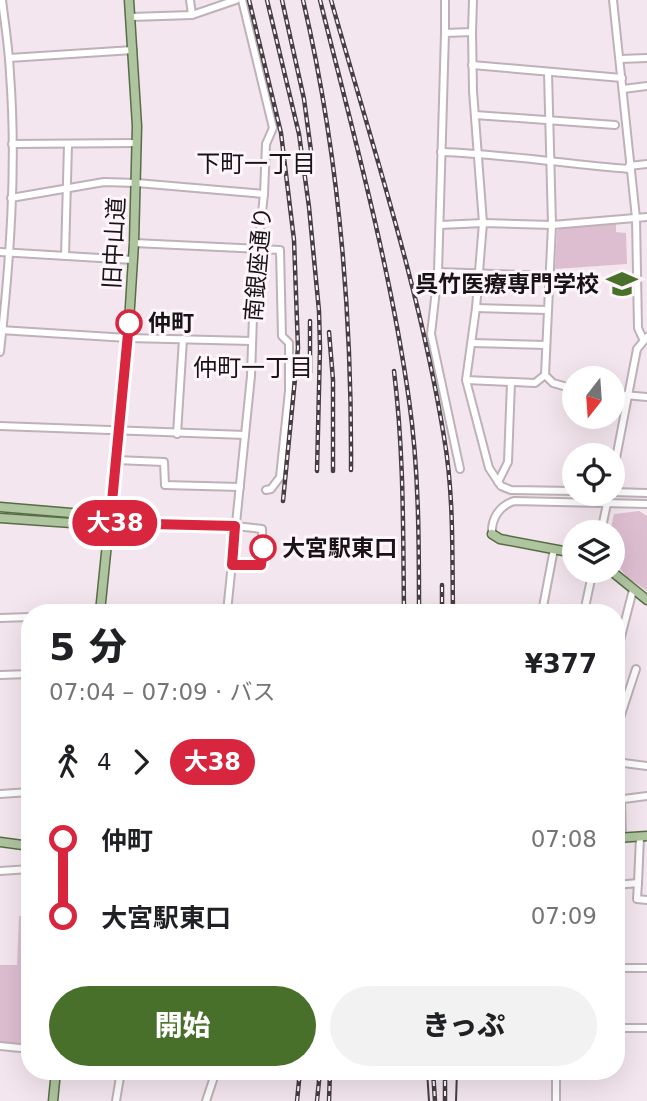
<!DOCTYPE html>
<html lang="ja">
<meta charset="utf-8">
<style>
body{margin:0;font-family:"DejaVu Sans","Noto Sans JP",sans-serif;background:#f2f2f2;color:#202124;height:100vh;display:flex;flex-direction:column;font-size:26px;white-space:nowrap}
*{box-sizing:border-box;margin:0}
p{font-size:23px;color:#757577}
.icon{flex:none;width:38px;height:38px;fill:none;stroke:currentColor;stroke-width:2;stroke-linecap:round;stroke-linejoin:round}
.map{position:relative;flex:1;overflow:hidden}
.drawer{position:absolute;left:21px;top:604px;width:604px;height:476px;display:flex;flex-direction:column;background:#fff;border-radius:28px;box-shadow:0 7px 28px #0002}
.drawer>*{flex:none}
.badge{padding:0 14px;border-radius:23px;font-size:24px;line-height:46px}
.needle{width:46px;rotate:197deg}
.tools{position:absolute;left:562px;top:366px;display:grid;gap:14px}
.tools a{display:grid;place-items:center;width:63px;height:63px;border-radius:50%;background:#fff;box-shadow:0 7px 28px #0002;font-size:35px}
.map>.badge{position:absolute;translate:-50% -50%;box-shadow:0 0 0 4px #fff}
.legs{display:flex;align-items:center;gap:10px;height:77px;padding:0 28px;font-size:23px}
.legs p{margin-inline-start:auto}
.summary{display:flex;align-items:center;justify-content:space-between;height:119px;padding:0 28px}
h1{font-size:38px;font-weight:800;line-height:52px}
.cta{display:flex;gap:14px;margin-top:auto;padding:14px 28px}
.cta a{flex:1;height:80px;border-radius:42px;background:#49702a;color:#fff;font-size:28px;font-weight:800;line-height:80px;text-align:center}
.cta a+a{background:#f2f2f2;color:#202124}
ul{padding:0 28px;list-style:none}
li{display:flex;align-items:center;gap:24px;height:77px;font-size:26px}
li i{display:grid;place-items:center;width:10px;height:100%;margin:0 9px;background:currentColor}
li i::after{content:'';width:18px;height:18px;margin:-9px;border:5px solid;border-radius:50%;background:#fff}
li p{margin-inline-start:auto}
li:first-child i{background:linear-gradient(#0000 50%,currentColor 0)}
li:last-child i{background:linear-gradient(currentColor 50%,#0000 0)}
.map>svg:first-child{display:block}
.green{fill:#ddbed0}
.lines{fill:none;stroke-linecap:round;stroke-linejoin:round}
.minor-casing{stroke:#beb1b8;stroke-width:10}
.major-casing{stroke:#576d45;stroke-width:11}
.minor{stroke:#fff;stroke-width:6}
.major{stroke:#afc59f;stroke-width:8}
.tram{stroke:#453e42;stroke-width:2}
.rail-casing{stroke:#453e42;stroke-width:4.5}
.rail{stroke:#fef5fa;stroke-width:2;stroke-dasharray:5;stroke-linecap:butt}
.line-1-casing{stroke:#fff;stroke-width:16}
.line-1{stroke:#d7263d;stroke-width:10}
.stop-1-dot{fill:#fff;stroke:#d7263d;stroke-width:3.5}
.labels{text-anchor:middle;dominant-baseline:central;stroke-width:6;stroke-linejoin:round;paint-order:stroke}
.street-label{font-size:23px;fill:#181316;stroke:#fef5fa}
.poi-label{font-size:23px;font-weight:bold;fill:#181316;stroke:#fef5fa;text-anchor:end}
.stop-label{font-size:23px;font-weight:bold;fill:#181316;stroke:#fef5fa;text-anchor:start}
.neighbourhood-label{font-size:24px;fill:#181316;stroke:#fef5fa}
</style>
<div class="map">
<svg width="647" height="1101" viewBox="0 0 647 1101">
<rect width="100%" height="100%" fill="#f4e6ee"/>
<g class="green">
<polygon points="616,223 616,232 626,233 627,264 555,269 557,231 559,228"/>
<polygon points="639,511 647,516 647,591 627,577 613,560 612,532 610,532 614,514"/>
<polygon points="19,916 30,917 30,1033 28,1034 27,1045 0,1044 0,965 17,965"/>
</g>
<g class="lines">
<g class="minor-casing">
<g id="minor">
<polyline points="190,0 192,15"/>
<polyline points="613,0 636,218 638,328 643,339"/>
<polyline points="131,17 192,15 236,0"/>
<polyline points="472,32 473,91 483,223 476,308 466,380 489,468 501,486 511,490 574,491"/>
<polyline points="445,33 445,0"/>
<polyline points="9,58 133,50"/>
<polyline points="620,59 647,58"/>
<polyline points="472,65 622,78"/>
<polyline points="623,89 647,86"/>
<polyline points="475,115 615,125"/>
<polyline points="12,144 137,143"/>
<path d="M 441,152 C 504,154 567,164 629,169"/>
<polyline points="629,166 647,164"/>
<polyline points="11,198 104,182 137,183 264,194"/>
<polyline points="440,225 483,223 552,225 647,217"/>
<polyline points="134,243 280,250 282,336 289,343 289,391 280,477 271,489 266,490"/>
<polyline points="0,252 133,260"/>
<polyline points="65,256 68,144"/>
<polyline points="438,272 550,276"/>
<polyline points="476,308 548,310"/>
<polyline points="0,330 128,338 252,341"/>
<polyline points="472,343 546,345"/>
<path d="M 0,352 C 10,261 17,166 10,74 C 9,49 5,25 2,0"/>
<polyline points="545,375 553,383 574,389"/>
<polyline points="466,380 535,383 545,375 552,225 548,72"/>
<polyline points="612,394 647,397"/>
<polyline points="0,426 245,435"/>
<polyline points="177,434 183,339"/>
<polyline points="116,460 164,462 165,485 240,487"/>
<polyline points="460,469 431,334 438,272 445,33 472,32 473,0"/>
<polyline points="612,479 637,349 647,337"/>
<polyline points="498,482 508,462 511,382"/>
<polyline points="612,492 647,493"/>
<polyline points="601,532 609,494"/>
<path d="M 492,534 C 491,519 499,506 514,501 L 647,504"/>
<polyline points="232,565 258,566 263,562 262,529 235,526"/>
<polyline points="227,612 251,376 254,286 264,194 266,144 273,128 242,0"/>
<polyline points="542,612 554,549"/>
<polyline points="584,612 593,570"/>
<polyline points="0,618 30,617"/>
<polyline points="616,656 633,590"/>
<polyline points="0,675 30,674"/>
<polyline points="616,730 636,669"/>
<polyline points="616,762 647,766"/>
<polyline points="0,794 30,792"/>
<polyline points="616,800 647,796"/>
<polyline points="621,800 622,838"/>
<polyline points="0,871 30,869"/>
<polyline points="638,883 640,837"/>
<polyline points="616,885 638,883 637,899 647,900"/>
<polyline points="616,968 647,968"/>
<polyline points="616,1028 647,1028"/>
<polyline points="0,1046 30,1049"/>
<polyline points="116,1101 121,1071"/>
<polyline points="206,1101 216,1071"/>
<polyline points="556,1101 556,1071"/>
</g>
</g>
<g class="major-casing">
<g id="major">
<polyline points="0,507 95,515 101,516 110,523"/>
<polyline points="0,518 100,525 110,523 235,526"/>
<polyline points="492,534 500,539 574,553"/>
<polyline points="610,570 647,600"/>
<polyline points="100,612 128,338 134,243 137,126 129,0"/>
<polyline points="616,838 647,836"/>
<polyline points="0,842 30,846"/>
<polyline points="53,1101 56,1071"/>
</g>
</g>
<use href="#minor" class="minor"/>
<use href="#major" class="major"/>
<g class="tram">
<polyline points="427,1071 429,1101"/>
<polyline points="456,1101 457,1071"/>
</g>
<g class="rail-casing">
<g id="rail">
<polyline points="249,0 281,133 294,240 298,348 283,501"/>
<polyline points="267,0 299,134 309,207 319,311 320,348 317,471"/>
<polyline points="282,0 304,99 311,151"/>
<path d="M 303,0 C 339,154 352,313 351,470"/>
<path d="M 320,0 C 353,133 390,265 409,400 C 419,470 419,542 419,612"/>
<path d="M 331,0 C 372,145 420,289 444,437 C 454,495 452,554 453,612"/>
<polyline points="310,321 310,373"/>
<polyline points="329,332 333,380 333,471"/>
<path d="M 394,371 C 404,452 403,532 404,612"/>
<polyline points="310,609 310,612"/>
<polyline points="348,610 348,612"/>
<polyline points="334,612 334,609"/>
<polyline points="442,612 442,585"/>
<polyline points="433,1071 435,1101"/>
<polyline points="445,1071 445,1101"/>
<polyline points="297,1101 300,1071"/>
<polyline points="317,1101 320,1071"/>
<polyline points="329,1101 330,1071"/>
</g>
</g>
<use href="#rail" class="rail"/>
</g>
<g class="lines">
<g class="line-1-casing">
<polyline id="line-1" points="129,323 110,523 235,526 232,565 261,565 263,548"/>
</g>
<use href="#line-1" class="line-1"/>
</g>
<defs>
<g id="university-bare" transform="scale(2.415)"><path d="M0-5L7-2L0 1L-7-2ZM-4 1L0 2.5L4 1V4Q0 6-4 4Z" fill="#49702a" stroke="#fef5fa" stroke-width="2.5" paint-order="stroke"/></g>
</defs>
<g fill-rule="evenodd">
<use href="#university-bare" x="622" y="284"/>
</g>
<g class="stop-1-dot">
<circle cx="129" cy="323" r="12"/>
<circle cx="263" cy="548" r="12"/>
</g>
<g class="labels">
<g class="street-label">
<text transform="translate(114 243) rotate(-87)">旧中山道</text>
<text transform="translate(258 264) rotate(-85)">南銀座通り</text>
</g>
<g class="poi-label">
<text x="599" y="284">呉竹医療専門学校</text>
</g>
<g class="stop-label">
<text x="148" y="323">仲町</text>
<text x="282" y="548">大宮駅東口</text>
</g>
<g class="neighbourhood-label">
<text x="256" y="164">下町一丁目</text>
<text x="253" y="368">仲町一丁目</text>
</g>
</g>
</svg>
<div class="tools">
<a><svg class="needle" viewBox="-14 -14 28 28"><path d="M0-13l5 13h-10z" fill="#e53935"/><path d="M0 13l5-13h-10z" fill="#757577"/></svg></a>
<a><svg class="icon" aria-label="locate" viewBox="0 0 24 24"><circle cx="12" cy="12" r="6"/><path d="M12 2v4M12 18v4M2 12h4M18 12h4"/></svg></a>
<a><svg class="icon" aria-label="layers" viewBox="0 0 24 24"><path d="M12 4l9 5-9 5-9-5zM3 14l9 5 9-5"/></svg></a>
</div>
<b class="badge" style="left:115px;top:523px;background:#d7263d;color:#fff">大38</b>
<section class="drawer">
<div class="summary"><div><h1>5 分</h1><p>07:04 – 07:09 · バス</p></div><b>¥377</b></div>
<div class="legs"><svg class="icon" aria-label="walk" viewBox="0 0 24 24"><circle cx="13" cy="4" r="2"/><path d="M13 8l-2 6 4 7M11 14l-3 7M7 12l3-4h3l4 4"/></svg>4<svg class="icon" aria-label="forward" viewBox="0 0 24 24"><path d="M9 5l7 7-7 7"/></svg><b class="badge" style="background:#d7263d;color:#fff">大38</b></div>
<ul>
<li><i style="color:#d7263d"></i><b>仲町</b><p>07:08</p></li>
<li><i style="color:#d7263d"></i><b>大宮駅東口</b><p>07:09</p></li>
</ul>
<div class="cta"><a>開始</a><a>きっぷ</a></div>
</section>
</div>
